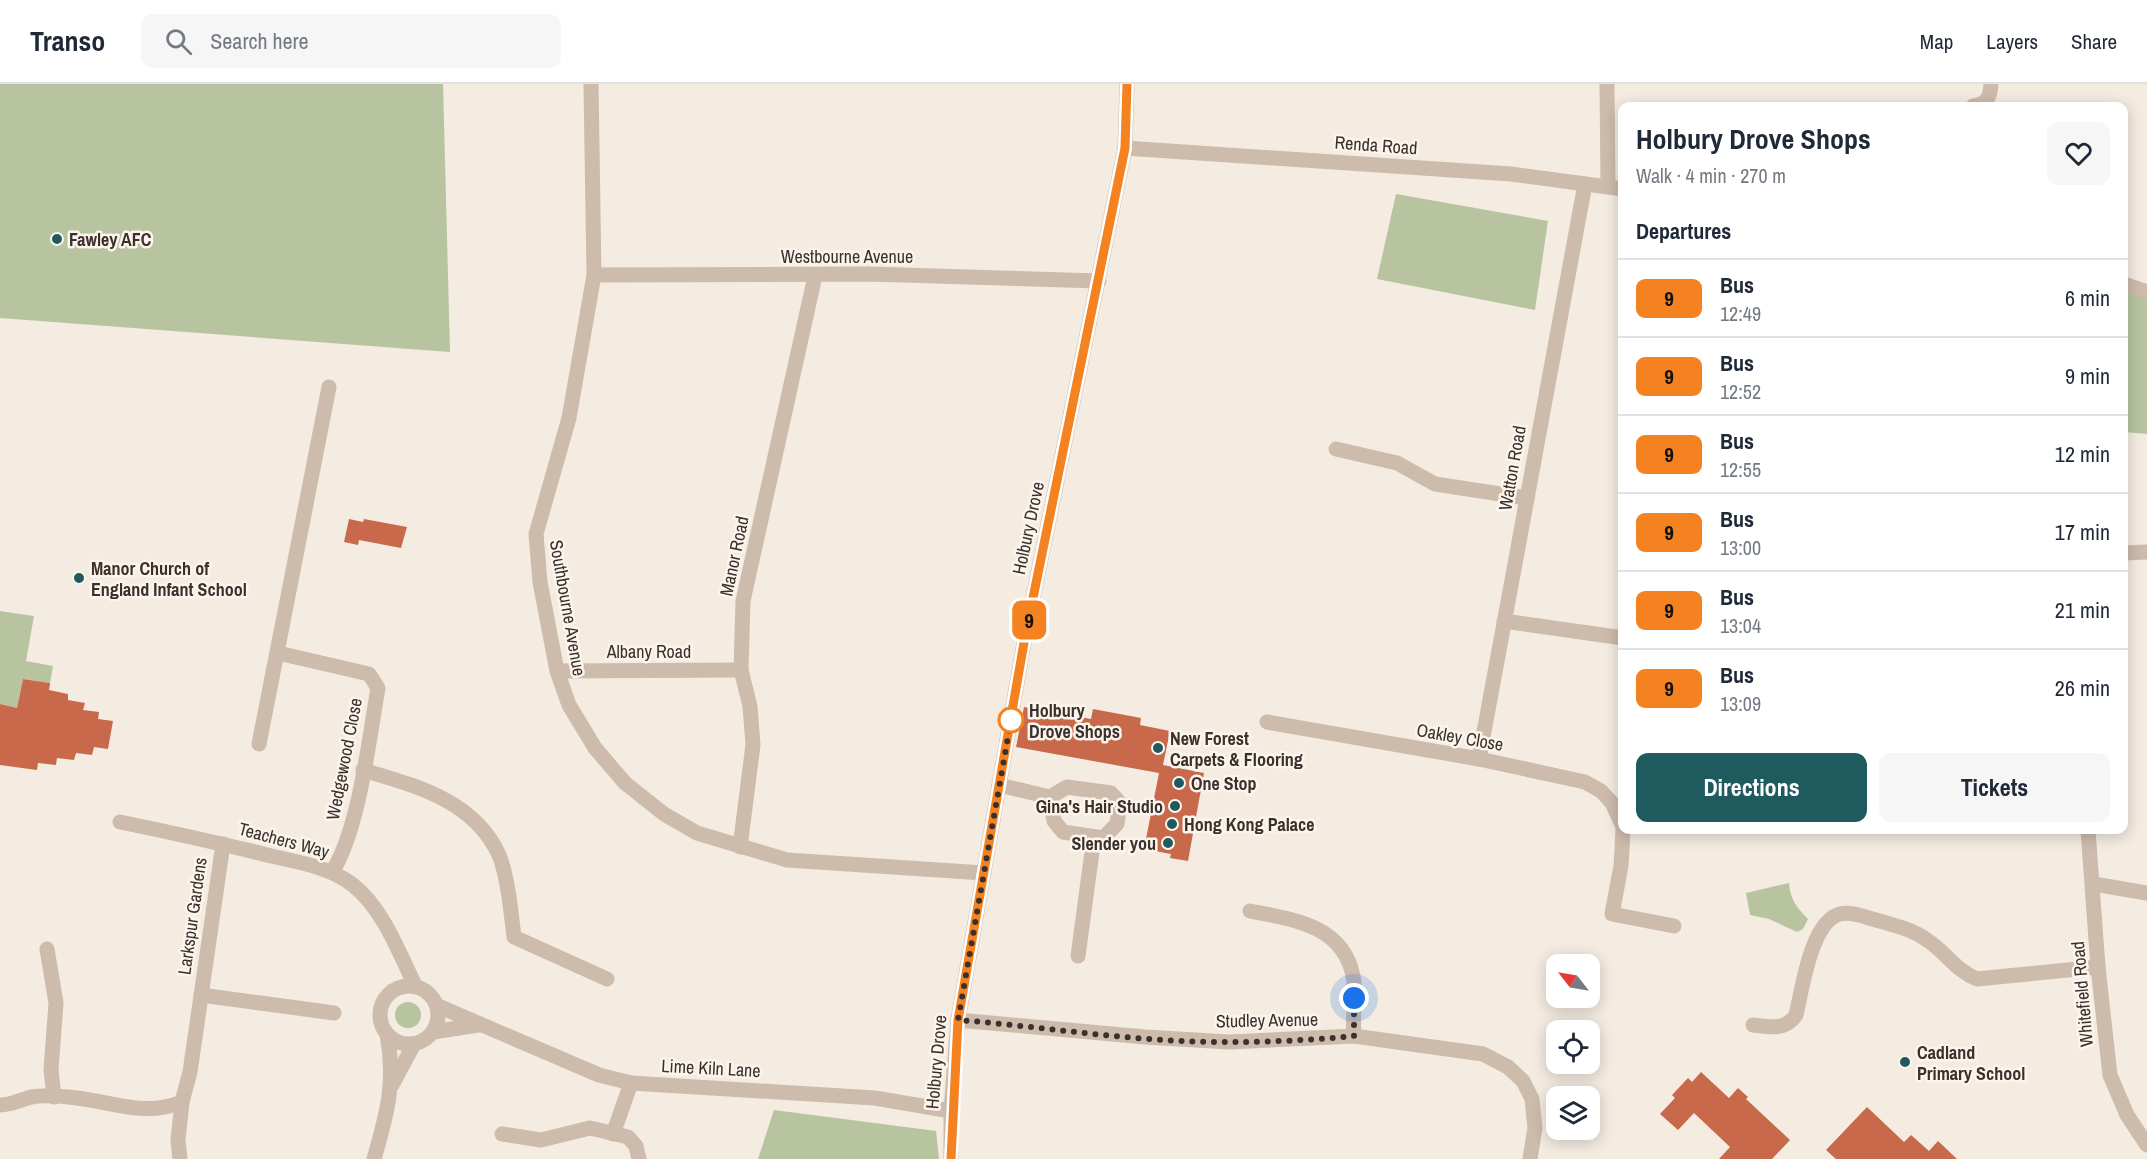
<!DOCTYPE html>
<meta charset="utf-8">
<style>
body{margin:0;font-family:"Archivo Narrow",sans-serif;background:#f6f6f7;color:#1f2937;height:100vh;display:flex;flex-direction:column;font-size:22px;white-space:nowrap}
*{box-sizing:border-box;margin:0}
p{font-size:20px;color:#747a83}
.icon{flex:none;width:33px;height:33px;fill:none;stroke:currentColor;stroke-width:2;stroke-linecap:round;stroke-linejoin:round}
.map{position:relative;flex:1;overflow:hidden}
.side{position:absolute;left:1618px;top:18px;width:510px;height:732px;display:flex;flex-direction:column;background:#fff;border-radius:12px;box-shadow:0 3px 15px #0003}
.side>*{flex:none}
.badge{padding:0 12px;border-radius:9px;font-size:21px;line-height:39px}
.needle{width:39px;rotate:301deg}
.fabs{position:absolute;left:1546px;top:870px;display:grid;gap:12px}
.fabs a{display:grid;place-items:center;width:54px;height:54px;border-radius:12px;background:#fff;box-shadow:0 3px 15px #0003;font-size:30px}
.you{position:absolute;width:30px;height:30px;margin:-15px;border:4px solid #fff;border-radius:50%;background:#1a73e8;box-shadow:0 0 0 9px #1a73e833}
.map>.badge{position:absolute;translate:-50% -50%;box-shadow:0 0 0 3px #fff}
h2{padding:0 18px;font-size:22px;line-height:54px}
.round{display:grid;place-items:center;flex:none;width:63px;height:63px;border-radius:12px;background:#f6f6f7}
.overview{display:flex;align-items:center;justify-content:space-between;height:102px;padding:0 18px}
h1{font-size:28px;font-weight:800;line-height:45px}
.action{display:flex;gap:12px;margin-top:auto;padding:12px 18px}
.action a{flex:1;height:69px;border-radius:12px;background:#1f5a5e;color:#fff;font-size:24px;font-weight:800;line-height:69px;text-align:center}
.action a+a{background:#f6f6f7;color:#1f2937}
ul{padding:0;list-style:none}
li{display:flex;align-items:center;gap:18px;height:78px;padding:0 18px;border-top:2px solid #e0e1e3}
li div{flex:1}
li b{display:block;font-size:22px}
li em{font-style:normal}
li .badge{min-width:66px;font-weight:700;text-align:center}
header{display:flex;align-items:center;gap:36px;box-sizing:border-box;height:84px;padding:0 30px;background:#fff;border-bottom:2px solid #e0e1e3}
header strong{font-size:28px}
nav{display:flex;gap:33px;margin-inline-start:auto;font-size:21px}
.search{width:420px;height:54px;background:#f6f6f7;display:flex;align-items:center;gap:15px;box-sizing:border-box;padding:0 21px;border-radius:12px;color:#747a83;font-size:22px}
.map>svg:first-child{display:block}
.green{fill:#b8c4a0}
.building{fill:#c8694b}
.lines{fill:none;stroke-linecap:round;stroke-linejoin:round}
.minor{stroke:#cdbbac;stroke-width:15}
.line-casing{stroke:#fff;stroke-width:14}
.line{stroke:#f58220;stroke-width:9}
.walk{stroke:#3b302b;stroke-width:6;stroke-dasharray:0 10.8}
.poi-dot{fill:#1f5a5e;stroke:#fbf5ee;stroke-width:2}
.stop-dot{fill:#fff;stroke:#f58220;stroke-width:3}
.labels{text-anchor:middle;dominant-baseline:central;stroke-width:5;stroke-linejoin:round;paint-order:stroke}
.street-label{font-size:18px;fill:#3b302b;stroke:#fbf5ee}
.poi-label{font-size:18px;font-weight:bold;fill:#3b302b;stroke:#fbf5ee;text-anchor:start}
.stop-label{font-size:18px;font-weight:bold;fill:#3b302b;stroke:#fbf5ee;text-anchor:start}
</style>
<header>
<strong>Transo</strong>
<div class="search"><svg class="icon" aria-label="search" viewBox="0 0 24 24"><circle cx="10" cy="10" r="6"/><path d="M15 15l6 6"/></svg>Search here</div>
<nav><a>Map</a><a>Layers</a><a>Share</a></nav>
</header>
<div class="map">
<svg width="2147" height="1075" viewBox="0 0 2147 1075">
<rect width="100%" height="100%" fill="#f4ebe1"/>
<g class="green">
<polygon points="0,0 443,0 450,268 0,234"/>
<polygon points="1396,110 1548,137 1535,226 1377,195"/>
<polygon points="2124,200 2147,208 2147,350 2124,348"/>
<polygon points="0,527 34,532 26,577 53,582 50,599 23,595 17,624 0,620"/>
<path d="M 1789,799 C 1790,815 1797,824 1808,835 L 1803,845 L 1797,848 L 1769,835 L 1750,831 L 1746,809 Z"/>
<circle cx="408" cy="931" r="13"/>
<polygon points="774,1026 936,1047 939,1075 758,1075"/>
</g>
<g class="building">
<polygon points="349,435 363,438 364,435 407,443 401,464 359,456 358,461 344,458"/>
<polygon points="23,595 50,599 49,606 68,610 68,616 85,619 83,626 99,628 98,635 113,637 108,665 94,663 92,671 76,669 74,676 57,674 56,681 38,679 37,686 0,681 0,620 17,624"/>
<polygon points="1024,623 1091,635 1093,625 1141,634 1140,641 1170,647 1163,681 1204,689 1188,777 1170,774 1171,770 1144,765 1159,689 1016,663"/>
<polygon points="1701,988 1729,1014 1738,1004 1748,1013 1746,1015 1790,1056 1772,1075 1719,1075 1730,1063 1694,1029 1678,1046 1660,1030 1675,1014 1672,1011 1688,994 1692,998"/>
<polygon points="1867,1023 1904,1058 1911,1051 1929,1067 1938,1057 1957,1075 1836,1075 1826,1066"/>
</g>
<g class="lines">
<g class="minor">
<polyline points="591,0 594,191 569,334 536,450 540,498 557,587 569,621 595,664 625,699 664,730 697,749 787,776 984,789"/>
<polyline points="1607,0 1608,103"/>
<path d="M 1973,22 C 1987,20 1990,14 1991,0"/>
<polyline points="1125,64 1511,90 1623,105"/>
<polyline points="594,191 869,190 1099,197"/>
<polyline points="2124,200 2147,208"/>
<polyline points="1336,365 1397,379 1435,400 1527,414"/>
<polyline points="2124,469 2147,468"/>
<polyline points="1504,537 1623,554"/>
<path d="M 278,569 L 369,590 L 378,604 C 369,655 359,746 332,788"/>
<polyline points="557,587 741,586"/>
<polyline points="1267,638 1479,675 1585,698 1601,707 1612,719 1623,743"/>
<polyline points="259,660 329,303"/>
<polyline points="1479,675 1585,100"/>
<path d="M 363,686 C 416,702 474,716 499,771 C 508,793 511,829 514,853 L 607,895"/>
<polyline points="999,701 1050,713 1067,703 1111,709 1120,719 1117,740 1103,754 1063,748 1054,737 1050,713"/>
<path d="M 120,738 C 169,748 219,759 267,771 C 296,778 329,782 353,801 C 384,826 398,867 415,901"/>
<polyline points="1623,746 1621,782 1612,830 1674,842"/>
<polyline points="2088,746 2098,883 2110,991 2127,1031 2147,1061"/>
<polyline points="740,763 753,661 750,622 741,586 743,517 815,192"/>
<polyline points="2094,800 2147,809"/>
<path d="M 1250,827 C 1292,835 1343,841 1353,892 C 1357,911 1352,932 1354,952"/>
<polyline points="47,865 56,919 51,986 54,1013"/>
<polyline points="1078,872 1094,753"/>
<circle cx="409" cy="931" r="29"/>
<polyline points="201,911 334,929"/>
<polyline points="438,922 599,991 631,999 875,1014 951,1027"/>
<polyline points="958,936 1145,953 1229,958 1354,952 1483,970 1508,983 1523,997 1532,1015 1535,1044 1530,1075"/>
<path d="M 1753,941 C 1770,943 1785,947 1796,931 C 1802,906 1811,837 1840,830 C 1852,827 1864,833 1876,836 C 1893,841 1912,845 1927,856 C 1946,868 1956,887 1977,895 L 2098,883"/>
<polyline points="433,948 478,941"/>
<polyline points="392,1001 414,960"/>
<path d="M 0,1021 C 12,1021 20,1016 31,1013 C 42,1011 57,1012 68,1013 C 109,1016 142,1034 182,1018 L 190,988 L 223,760"/>
<polyline points="502,1050 541,1056 590,1044 628,1053 636,1062 639,1075"/>
<polyline points="613,1050 631,999"/>
<polyline points="180,1075 178,1056 182,1018"/>
<path d="M 374,1075 C 387,1030 396,998 387,950"/>
<polyline points="951,1075 951,1027 958,936 1025,553 1125,64 1127,0"/>
</g>
</g>
<g class="lines">
<g class="line-casing">
<polyline id="line" points="951,1075 958,936 1025,553 1125,64 1127,0"/>
</g>
<use href="#line" class="line"/>
<path class="walk" d="M 1011,636 L 958,936 C 1048,943 1140,959 1231,958 C 1271,958 1313,956 1354,952 L 1354,914"/>
</g>
<g class="poi-dot">
<circle cx="57" cy="155" r="6"/>
<circle cx="79" cy="494" r="6"/>
<circle cx="1158" cy="664" r="6"/>
<circle cx="1179" cy="699" r="6"/>
<circle cx="1175" cy="722" r="6"/>
<circle cx="1172" cy="740" r="6"/>
<circle cx="1168" cy="759" r="6"/>
<circle cx="1905" cy="978" r="6"/>
</g>
<circle class="stop-dot" cx="1011" cy="636" r="12"/>
<g class="labels">
<g class="street-label">
<text transform="translate(1376 61) rotate(4)">Renda Road</text>
<text x="847" y="172">Westbourne Avenue</text>
<text transform="translate(1512 384) rotate(-80)">Watton Road</text>
<text transform="translate(1028 444) rotate(-78)">Holbury Drove</text>
<text transform="translate(734 472) rotate(-78)">Manor Road</text>
<text transform="translate(568 524) rotate(80)">Southbourne Avenue</text>
<text x="649" y="567">Albany Road</text>
<text transform="translate(1460 653) rotate(10)">Oakley Close</text>
<text transform="translate(344 675) rotate(-79)">Wedgewood Close</text>
<text transform="translate(284 756) rotate(15)">Teachers Way</text>
<text transform="translate(192 832) rotate(-82)">Larkspur Gardens</text>
<text transform="translate(2082 910) rotate(-95)">Whitefield Road</text>
<text transform="translate(1267 936) rotate(-1)">Studley Avenue</text>
<text transform="translate(936 978) rotate(-85)">Holbury Drove</text>
<text transform="translate(711 984) rotate(3)">Lime Kiln Lane</text>
</g>
<g class="poi-label">
<text x="69" y="155">Fawley AFC</text>
<text x="91" y="484">Manor Church of<tspan x="91" dy="21">England Infant School</tspan></text>
<text x="1170" y="654">New Forest<tspan x="1170" dy="21">Carpets &amp; Flooring</tspan></text>
<text x="1191" y="699">One Stop</text>
<text x="1163" y="722" text-anchor="end">Gina's Hair Studio</text>
<text x="1184" y="740">Hong Kong Palace</text>
<text x="1156" y="759" text-anchor="end">Slender you</text>
<text x="1917" y="968">Cadland<tspan x="1917" dy="21">Primary School</tspan></text>
</g>
<g class="stop-label">
<text x="1029" y="626">Holbury<tspan x="1029" dy="21">Drove Shops</tspan></text>
</g>
</g>
</svg>
<div class="fabs">
<a><svg class="needle" viewBox="-14 -14 28 28"><path d="M0-13l5 13h-10z" fill="#e53935"/><path d="M0 13l5-13h-10z" fill="#747a83"/></svg></a>
<a><svg class="icon" aria-label="locate" viewBox="0 0 24 24"><circle cx="12" cy="12" r="6"/><path d="M12 2v4M12 18v4M2 12h4M18 12h4"/></svg></a>
<a><svg class="icon" aria-label="layers" viewBox="0 0 24 24"><path d="M12 4l9 5-9 5-9-5zM3 14l9 5 9-5"/></svg></a>
</div>
<div class="you" style="left:1354px;top:914px"></div>
<b class="badge" style="left:1029px;top:536px;background:#f58220;color:#111">9</b>
<section class="side">
<div class="overview"><div><h1>Holbury Drove Shops</h1><p>Walk · 4 min · 270 m</p></div><a class="round"><svg class="icon" aria-label="heart" viewBox="0 0 24 24"><path d="M12 20l-8-8c-3-5 5-10 8-4 3-6 11-1 8 4z"/></svg></a></div>
<h2>Departures</h2>
<ul>
<li><span class="badge" style="background:#f58220;color:#111">9</span><div><b>Bus</b><p>12:49</p></div><em>6 min</em></li>
<li><span class="badge" style="background:#f58220;color:#111">9</span><div><b>Bus</b><p>12:52</p></div><em>9 min</em></li>
<li><span class="badge" style="background:#f58220;color:#111">9</span><div><b>Bus</b><p>12:55</p></div><em>12 min</em></li>
<li><span class="badge" style="background:#f58220;color:#111">9</span><div><b>Bus</b><p>13:00</p></div><em>17 min</em></li>
<li><span class="badge" style="background:#f58220;color:#111">9</span><div><b>Bus</b><p>13:04</p></div><em>21 min</em></li>
<li><span class="badge" style="background:#f58220;color:#111">9</span><div><b>Bus</b><p>13:09</p></div><em>26 min</em></li>
</ul>
<div class="action"><a>Directions</a><a>Tickets</a></div>
</section>
</div>
